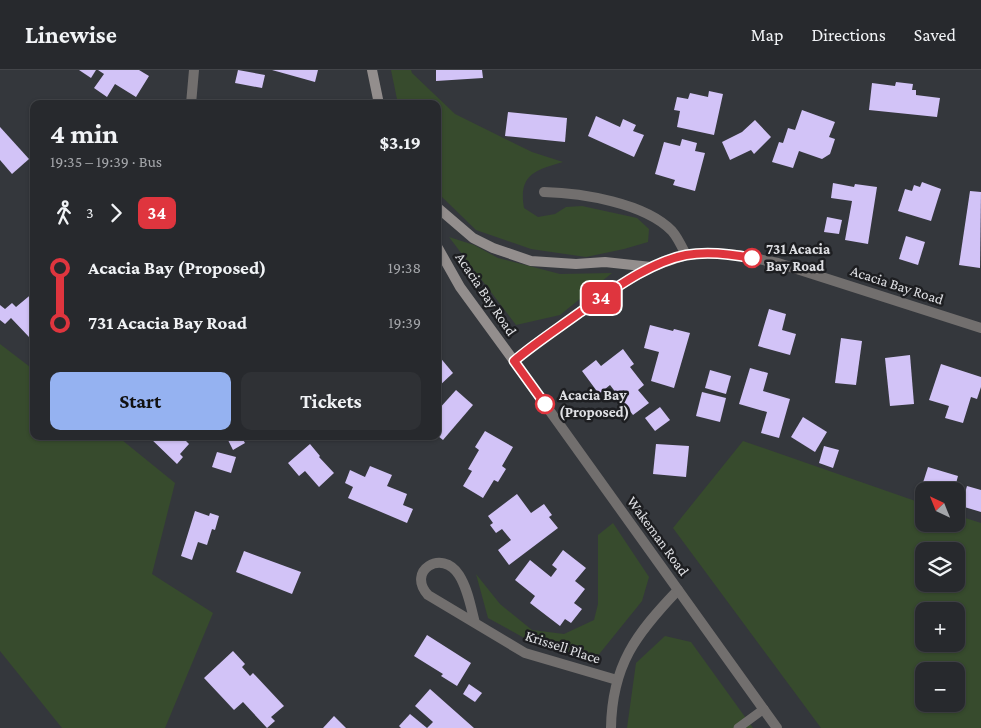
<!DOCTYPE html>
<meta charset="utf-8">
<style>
body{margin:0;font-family:"Crimson Pro",serif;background:#2f3135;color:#f1f3f6;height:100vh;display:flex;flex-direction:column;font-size:19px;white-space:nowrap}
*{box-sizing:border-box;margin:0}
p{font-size:16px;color:#a4a6aa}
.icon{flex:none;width:28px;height:28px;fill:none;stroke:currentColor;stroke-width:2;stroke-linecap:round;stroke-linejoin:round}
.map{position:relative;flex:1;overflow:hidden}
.drawer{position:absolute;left:30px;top:30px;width:411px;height:340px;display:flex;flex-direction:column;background:#27292d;border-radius:10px;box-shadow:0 1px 4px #0004,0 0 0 1px #434549}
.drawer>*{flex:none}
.badge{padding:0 10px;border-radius:8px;font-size:18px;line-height:32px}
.needle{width:32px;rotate:317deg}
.controls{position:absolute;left:915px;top:412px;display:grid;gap:10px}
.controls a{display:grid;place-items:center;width:50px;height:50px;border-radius:10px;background:#27292d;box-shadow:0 1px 4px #0004,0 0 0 1px #434549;font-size:25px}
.map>.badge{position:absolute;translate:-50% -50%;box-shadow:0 0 0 2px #fff}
.legs{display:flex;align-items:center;gap:8px;height:55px;padding:0 20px;font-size:16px}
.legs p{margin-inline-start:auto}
.overview{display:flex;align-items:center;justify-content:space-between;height:85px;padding:0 20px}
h1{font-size:28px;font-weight:700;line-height:38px}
.primary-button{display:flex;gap:10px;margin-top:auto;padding:10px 20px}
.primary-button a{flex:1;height:58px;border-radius:10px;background:#95b2f1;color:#111;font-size:20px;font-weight:700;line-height:58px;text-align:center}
.primary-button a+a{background:#2f3135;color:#f1f3f6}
ul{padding:0 20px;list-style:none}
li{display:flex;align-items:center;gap:18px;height:55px;font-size:19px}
li i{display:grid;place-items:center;width:8px;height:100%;margin:0 6px;background:currentColor}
li i::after{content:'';width:12px;height:12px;margin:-6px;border:4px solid;border-radius:50%;background:#27292d}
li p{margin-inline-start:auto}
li:first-child i{background:linear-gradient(#0000 50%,currentColor 0)}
li:last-child i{background:linear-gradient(currentColor 50%,#0000 0)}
header{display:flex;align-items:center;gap:30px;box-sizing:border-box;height:70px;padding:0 25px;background:#27292d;border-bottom:1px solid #434549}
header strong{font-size:24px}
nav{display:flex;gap:28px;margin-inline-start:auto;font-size:18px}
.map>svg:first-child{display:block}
.green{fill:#374b2d;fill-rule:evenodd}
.building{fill:#d2c3f7}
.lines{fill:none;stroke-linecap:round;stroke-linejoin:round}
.lane{stroke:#726f6e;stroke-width:9}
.street{stroke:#726f6e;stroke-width:10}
.secondary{stroke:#938e8d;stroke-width:10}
.line-1-casing{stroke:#fff;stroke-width:11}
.line-1{stroke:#df353e;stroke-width:8}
.stop-1-dot{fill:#fff;stroke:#df353e;stroke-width:2.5}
.labels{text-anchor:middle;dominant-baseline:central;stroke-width:5;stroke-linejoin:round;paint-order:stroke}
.stop-label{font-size:15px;font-weight:bold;fill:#dfe0e4;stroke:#1d1e21;text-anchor:start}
.street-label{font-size:15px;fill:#dfe0e4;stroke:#1d1e21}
</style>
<header>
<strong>Linewise</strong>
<nav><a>Map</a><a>Directions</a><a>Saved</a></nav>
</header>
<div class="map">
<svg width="981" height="658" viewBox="0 0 981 658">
<rect width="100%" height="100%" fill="#34373c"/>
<g class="green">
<path d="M 391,0 L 411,0 L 412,3 L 455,44 L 532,82 L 563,92 C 536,100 518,104 524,138 L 538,147 L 555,144 L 566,137 L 582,136 L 637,148 L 649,159 L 648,172 L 624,179 L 586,187 L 531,179 L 476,160 L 442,127 L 438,120 L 438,34 L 398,34 Z"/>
<polygon points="449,167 474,175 498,188 560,204 612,203 560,245 516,255"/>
<polygon points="0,274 34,300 34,366 117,366 175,413 152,504 213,543 165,658 62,658 0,581"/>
<path d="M 743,371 L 924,434 L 924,454 L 956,454 L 956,445 L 981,453 L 981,658 L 821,658 L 673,458 ZM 924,481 L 956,481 L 956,514 L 924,514 ZM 956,541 L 956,574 L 924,574 L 924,541 ZM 956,601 L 956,634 L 924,634 L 924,601 Z"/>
<polygon points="613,453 649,507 642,531 596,588 567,584 528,570 488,548 476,504 500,534 532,560 564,564 594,550 598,534 598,465"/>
<polygon points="665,566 691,572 753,658 627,658 636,593"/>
</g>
<g class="building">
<polygon points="79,0 96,0 91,8"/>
<polygon points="98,0 139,0 149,6 136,27 115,14 107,27 94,18 104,4"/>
<polygon points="238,0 265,5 262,18 235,13"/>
<polygon points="272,0 318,0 315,12"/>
<polygon points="436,0 482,0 483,8 436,11"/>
<polygon points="896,12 913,14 912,20 916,20 916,25 940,28 937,47 869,40 872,13 895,16"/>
<polygon points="709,21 723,24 714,65 677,57 680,41 674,40 677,27 688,29 690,23 708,27"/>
<polygon points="802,40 835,52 829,67 835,69 830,84 822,89 799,81 793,98 772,92 779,72 783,73 788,58 795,60"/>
<polygon points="508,42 567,48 565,72 505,66"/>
<polygon points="596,46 620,57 623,49 636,55 633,61 644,65 634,87 588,66"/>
<polygon points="755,50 771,67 754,84 751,80 730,90 722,72 742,62"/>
<polygon points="0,57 29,89 12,104 0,90"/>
<polygon points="682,69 697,73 695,81 705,83 695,121 673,115 675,110 655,104 664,72 680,76"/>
<polygon points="922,112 941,119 931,151 898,141 905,119 912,121 914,115 920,117"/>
<polygon points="833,113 854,117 855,114 877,117 868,174 845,170 852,131 831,128"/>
<polygon points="970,121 981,122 980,198 959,195"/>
<polygon points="827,147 842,150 839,164 824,162"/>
<polygon points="906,166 925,172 918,195 899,189"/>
<polygon points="34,222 34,261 29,267 11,248 5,254 0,250 0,235 5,239 12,233 16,237"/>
<polygon points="769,239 786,244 782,260 796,264 790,285 758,276"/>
<polygon points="650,255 673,261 674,259 690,263 674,318 651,311 659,282 644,278"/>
<polygon points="841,268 862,271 856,315 835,313"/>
<polygon points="623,279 634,294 630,297 644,315 638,320 649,333 633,345 610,315 599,324 582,301 596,290 601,296"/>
<polygon points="438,285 453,303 438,317"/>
<polygon points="910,285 914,334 890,336 885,288"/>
<polygon points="941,294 981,307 981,317 977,329 971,327 963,353 945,348 949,336 929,330"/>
<polygon points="750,298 768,303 763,321 790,329 779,368 761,363 767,342 739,334"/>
<polygon points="710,300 731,306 726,324 705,318"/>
<polygon points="456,320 473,335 443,370 438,366 438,340"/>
<polygon points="702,322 726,328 720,352 696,346"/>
<polygon points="660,337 670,350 655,361 645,348"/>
<polygon points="803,347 827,362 815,382 791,367"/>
<polygon points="485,361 513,377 502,396 506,399 498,412 494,410 483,428 463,416 472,401 468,399 479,380 475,377"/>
<polygon points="148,366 189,366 185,370 189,374 180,384 183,387 177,394"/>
<polygon points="226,366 245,366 242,368 245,373 233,380"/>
<polygon points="310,374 320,386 319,387 334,403 319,417 305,401 299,406 288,393"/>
<polygon points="656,374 689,376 686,407 653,404"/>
<polygon points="824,376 839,380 833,398 819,393"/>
<polygon points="217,382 236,387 231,403 212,397"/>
<polygon points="370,396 392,405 387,416 407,424 403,435 413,439 407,453 348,428 353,417 345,413 350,400 365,407"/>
<polygon points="928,397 958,406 954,421 920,422"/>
<polygon points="967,416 981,420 981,442 961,436"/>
<polygon points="517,424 531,443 544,434 552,445 549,447 558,458 509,495 498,480 511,470 502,459 496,463 490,455 493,453 488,446"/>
<polygon points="195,441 209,446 210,443 219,446 215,460 212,459 207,475 198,472 192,490 181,486"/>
<polygon points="563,480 586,498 575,511 585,519 574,533 582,539 571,553 565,549 560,556 530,533 535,526 515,510 530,490 551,507 557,499 552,495"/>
<polygon points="244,481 301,502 292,524 236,502"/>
<polygon points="427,565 471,593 457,616 441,606 443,604 414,586"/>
<polygon points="233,581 245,594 242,597 250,606 253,603 284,636 271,647 275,651 267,658 243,632 234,640 204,608"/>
<polygon points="469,614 482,623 475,632 463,624"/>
<polygon points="430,619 448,635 474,658 427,658 433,652 415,636"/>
<polygon points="410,644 427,658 401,658 399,656"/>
<polygon points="334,646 346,658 323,658"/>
</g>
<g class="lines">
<polyline class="lane" points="738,658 764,639"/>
<g class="street">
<polyline points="191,34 194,0"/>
<path d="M 544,122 C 582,123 645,133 672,161 C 678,168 682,177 686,185"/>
<path d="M 475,553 C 471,538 468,519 459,505 C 442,478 406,501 428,525 L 525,583 L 617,610"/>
<path d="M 611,658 C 612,595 636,564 678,520"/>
<polyline points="777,658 514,291 531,277 615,218 651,197 686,185 713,183 738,185 778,193 981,258"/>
</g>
<g class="secondary">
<polyline points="372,0 379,34"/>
<polyline points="438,138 473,168 493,178 531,191 576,194 605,192 651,197"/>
<polyline points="438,178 460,217 514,291"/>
</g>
</g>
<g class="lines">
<g class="line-1-casing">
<path id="line-1" d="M 545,334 L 514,291 C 534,274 557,259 579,243 C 610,222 649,192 686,185 C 708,181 731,184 752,188"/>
</g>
<use href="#line-1" class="line-1"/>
</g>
<g class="stop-1-dot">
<circle cx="752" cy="188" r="9"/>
<circle cx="545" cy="334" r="9"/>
</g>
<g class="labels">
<g class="stop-label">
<text x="766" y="179">731 Acacia<tspan x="766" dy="17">Bay Road</tspan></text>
<text x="559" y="325">Acacia Bay<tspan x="559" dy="17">(Proposed)</tspan></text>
</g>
<g class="street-label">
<text transform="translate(897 215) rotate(18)">Acacia Bay Road</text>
<text transform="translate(486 224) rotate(56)">Acacia Bay Road</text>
<text transform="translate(658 466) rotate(54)">Wakeman Road</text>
<text transform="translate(563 577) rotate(18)">Krissell Place</text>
</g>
</g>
</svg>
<div class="controls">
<a><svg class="needle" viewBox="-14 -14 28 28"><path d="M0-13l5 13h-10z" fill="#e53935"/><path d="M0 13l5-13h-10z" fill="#a4a6aa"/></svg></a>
<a><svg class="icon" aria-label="layers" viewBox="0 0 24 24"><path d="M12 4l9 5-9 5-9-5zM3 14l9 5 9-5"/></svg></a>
<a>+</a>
<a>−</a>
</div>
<b class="badge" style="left:601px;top:228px;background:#df353e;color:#fff">34</b>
<section class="drawer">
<div class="overview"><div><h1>4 min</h1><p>19:35 – 19:39 · Bus</p></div><b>$3.19</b></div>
<div class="legs"><svg class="icon" aria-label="walk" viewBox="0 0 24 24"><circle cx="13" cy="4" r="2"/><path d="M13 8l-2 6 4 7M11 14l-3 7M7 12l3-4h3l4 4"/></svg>3<svg class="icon" aria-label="forward" viewBox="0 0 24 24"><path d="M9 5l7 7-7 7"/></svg><b class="badge" style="background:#df353e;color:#fff">34</b></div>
<ul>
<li><i style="color:#df353e"></i><b>Acacia Bay (Proposed)</b><p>19:38</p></li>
<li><i style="color:#df353e"></i><b>731 Acacia Bay Road</b><p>19:39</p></li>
</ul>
<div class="primary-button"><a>Start</a><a>Tickets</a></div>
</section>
</div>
